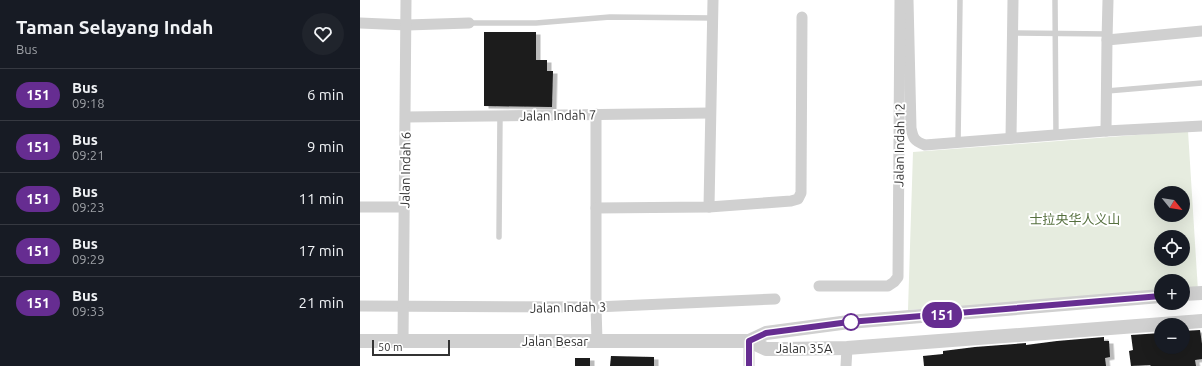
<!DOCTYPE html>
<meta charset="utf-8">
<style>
body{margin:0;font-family:Ubuntu,"Noto Sans SC",sans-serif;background:#20242c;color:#f1f3f6;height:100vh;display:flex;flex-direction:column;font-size:15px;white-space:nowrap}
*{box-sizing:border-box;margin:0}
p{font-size:13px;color:#9ea1a6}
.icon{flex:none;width:22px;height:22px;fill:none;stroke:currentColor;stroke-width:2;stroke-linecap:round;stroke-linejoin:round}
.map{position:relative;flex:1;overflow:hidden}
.side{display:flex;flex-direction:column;background:#171b24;width:360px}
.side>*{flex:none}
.badge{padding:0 8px;border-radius:13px;font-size:14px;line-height:26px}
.needle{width:26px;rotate:120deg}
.fabs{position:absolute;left:794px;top:186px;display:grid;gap:8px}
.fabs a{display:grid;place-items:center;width:36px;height:36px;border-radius:50%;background:#171b24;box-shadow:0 4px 16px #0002;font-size:20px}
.scale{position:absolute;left:12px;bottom:10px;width:78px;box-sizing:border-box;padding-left:4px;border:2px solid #333;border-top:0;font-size:11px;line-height:14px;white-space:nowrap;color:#333;-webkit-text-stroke:3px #fff;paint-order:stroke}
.map>.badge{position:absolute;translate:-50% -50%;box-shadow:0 0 0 2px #fff}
.round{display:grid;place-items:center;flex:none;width:42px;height:42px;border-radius:21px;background:#20242c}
.headline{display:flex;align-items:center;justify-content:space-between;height:68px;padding:0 16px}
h1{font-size:19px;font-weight:700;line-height:30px}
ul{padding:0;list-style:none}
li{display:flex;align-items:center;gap:12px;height:52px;padding:0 16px;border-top:1px solid #363941}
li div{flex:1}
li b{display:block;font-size:15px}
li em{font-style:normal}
li .badge{min-width:44px;font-weight:700;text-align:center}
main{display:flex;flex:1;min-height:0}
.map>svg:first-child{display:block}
.green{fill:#e6ecdf;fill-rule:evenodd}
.building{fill:#1a1a1a;filter:url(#shadow)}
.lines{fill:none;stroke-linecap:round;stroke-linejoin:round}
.service{stroke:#d0d0d0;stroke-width:5.5}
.minor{stroke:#d0d0d0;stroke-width:11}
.tertiary{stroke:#d0d0d0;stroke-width:14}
.line-casing{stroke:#fff;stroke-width:9}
.line{stroke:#662d91;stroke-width:6}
.stop-dot{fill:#fff;stroke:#662d91;stroke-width:2}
.labels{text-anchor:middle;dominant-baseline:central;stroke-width:4;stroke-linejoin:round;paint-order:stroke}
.street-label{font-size:13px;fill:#333;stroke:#fff}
.park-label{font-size:13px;fill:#56703f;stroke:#fff}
</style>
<main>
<section class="side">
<div class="headline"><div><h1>Taman Selayang Indah</h1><p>Bus</p></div><a class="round"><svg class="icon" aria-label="heart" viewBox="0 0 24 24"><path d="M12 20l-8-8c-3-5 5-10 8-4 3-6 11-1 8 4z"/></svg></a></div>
<ul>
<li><span class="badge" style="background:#662d91;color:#fff">151</span><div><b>Bus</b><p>09:18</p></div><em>6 min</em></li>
<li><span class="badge" style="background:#662d91;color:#fff">151</span><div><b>Bus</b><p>09:21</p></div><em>9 min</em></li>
<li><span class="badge" style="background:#662d91;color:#fff">151</span><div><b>Bus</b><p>09:23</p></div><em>11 min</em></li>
<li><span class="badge" style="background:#662d91;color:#fff">151</span><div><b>Bus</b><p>09:29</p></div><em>17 min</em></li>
<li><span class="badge" style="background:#662d91;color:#fff">151</span><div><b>Bus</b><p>09:33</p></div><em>21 min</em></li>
</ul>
</section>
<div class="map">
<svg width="842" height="366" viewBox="0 0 842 366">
<defs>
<filter id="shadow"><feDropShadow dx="4.5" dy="2.5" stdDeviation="0" flood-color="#0004"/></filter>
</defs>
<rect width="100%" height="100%" fill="#fff"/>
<path class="green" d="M 828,131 L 838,291 L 823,292 L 823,281 L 801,281 L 801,293 L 548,310 L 553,152 ZM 801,193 L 823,193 L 823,215 L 801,215 ZM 801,237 L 823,237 L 823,259 L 801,259 Z"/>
<g class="building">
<polygon points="124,32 176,32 176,60 187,60 187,71 193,71 192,107 124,106"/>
<polygon points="840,330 842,344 842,359 835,360 836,366 791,366 790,365 771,366 769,351 773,350 771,335 801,333 801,347 823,347 823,331"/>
<polygon points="744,337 744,341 749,341 750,357 745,358 746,366 564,366 563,356 583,354 583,351 615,347 666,343 666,345 697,341"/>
<polygon points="251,356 294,357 294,366 250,366"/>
<rect x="215" y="358" width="15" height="8"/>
</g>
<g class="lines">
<g class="service">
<polyline points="695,0 696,135"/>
<polyline points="109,23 176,23 250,17 353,18"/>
<polyline points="652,33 748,34"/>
<polyline points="747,91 842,83"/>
<polyline points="598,142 600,0"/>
<polyline points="139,237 140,116"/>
</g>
<g class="minor">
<path d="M 548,0 L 551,128 C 553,138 554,141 565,145 L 746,131 L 842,126"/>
<polyline points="0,23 47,25 109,23"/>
<polyline points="747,40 842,31"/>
<polyline points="236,114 236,307 237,341"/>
<polyline points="46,117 350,113"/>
<polyline points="746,131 747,40 748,0"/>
<polyline points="651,138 653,0"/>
<polyline points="0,207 44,207"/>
<polyline points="349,207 353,0"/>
<polyline points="236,208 349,207 431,201 438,199 441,193 442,17"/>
<polyline points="459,286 528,286 534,282 538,277 540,0"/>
<polyline points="0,306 236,307 415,299"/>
<polyline points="43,341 46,0"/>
<polyline points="389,366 389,341"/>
<polyline points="486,366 487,348"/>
</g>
<g class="tertiary">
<polyline points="823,294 842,293"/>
<polyline points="0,341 389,341 406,349 422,349 487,348 842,321"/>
<polyline points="389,341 406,333 489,322 801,296"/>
</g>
</g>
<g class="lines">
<g class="line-casing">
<polyline id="line" points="389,366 389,341 406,333 489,322 801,296"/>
</g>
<use href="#line" class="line"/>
</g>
<circle class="stop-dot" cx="491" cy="322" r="8"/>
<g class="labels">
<g class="street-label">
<text transform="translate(198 115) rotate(-1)">Jalan Indah 7</text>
<text transform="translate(539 145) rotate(-89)">Jalan Indah 12</text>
<text transform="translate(45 170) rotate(-89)">Jalan Indah 6</text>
<text transform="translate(208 307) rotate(-1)">Jalan Indah 3</text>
<text x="195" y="341">Jalan Besar</text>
<text x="444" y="348">Jalan 35A</text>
</g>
<g class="park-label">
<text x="715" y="219">士拉央华人义山</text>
</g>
</g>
</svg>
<div class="fabs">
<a><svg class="needle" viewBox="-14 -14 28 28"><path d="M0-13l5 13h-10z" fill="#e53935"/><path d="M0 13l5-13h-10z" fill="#9ea1a6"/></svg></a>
<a><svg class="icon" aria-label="locate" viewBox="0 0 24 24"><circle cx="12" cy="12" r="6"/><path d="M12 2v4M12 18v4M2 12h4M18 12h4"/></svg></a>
<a>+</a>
<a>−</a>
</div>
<div class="scale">50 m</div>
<b class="badge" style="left:582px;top:315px;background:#662d91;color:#fff">151</b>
</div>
</main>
